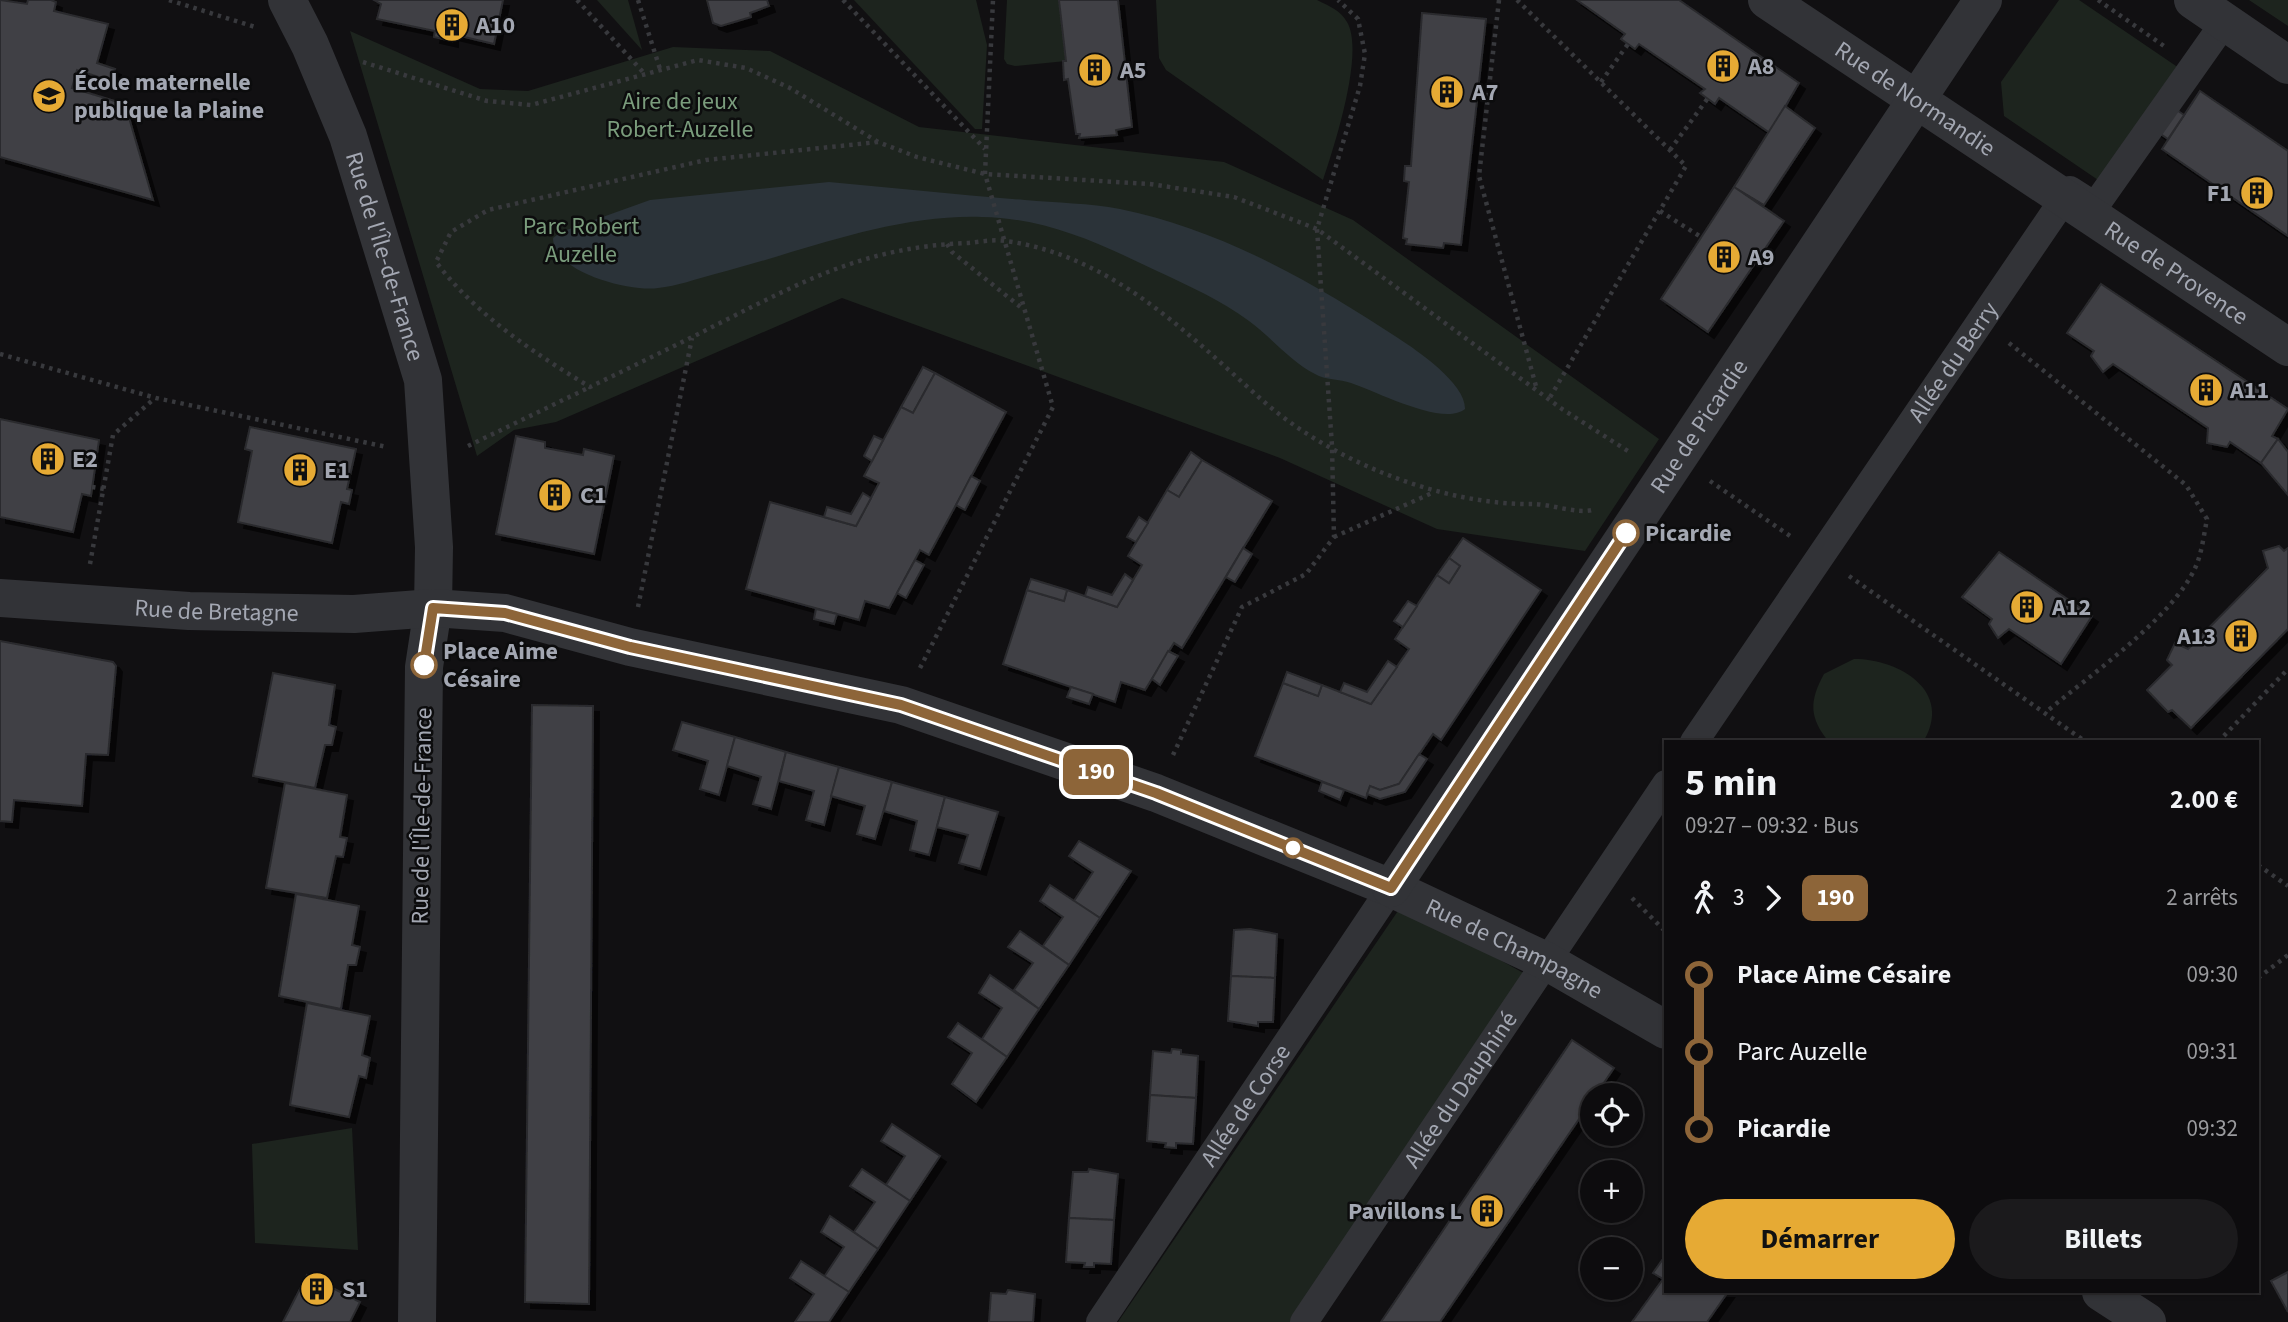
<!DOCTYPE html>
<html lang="fr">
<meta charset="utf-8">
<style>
body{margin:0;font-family:"Source Sans 3",sans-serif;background:#1b1a1c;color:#f1f3f6;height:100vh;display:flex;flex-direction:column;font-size:26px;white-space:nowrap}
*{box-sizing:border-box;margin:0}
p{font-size:23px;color:#9a9b9e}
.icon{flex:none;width:38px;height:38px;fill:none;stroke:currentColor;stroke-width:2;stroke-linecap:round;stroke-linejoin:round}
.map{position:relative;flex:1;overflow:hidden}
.drawer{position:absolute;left:1664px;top:740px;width:595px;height:553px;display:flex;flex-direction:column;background:#0d0c0e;border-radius:0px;box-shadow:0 2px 5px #0004,0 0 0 2px #2d2c2e}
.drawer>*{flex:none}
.badge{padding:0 14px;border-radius:10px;font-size:24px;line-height:46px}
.buttons{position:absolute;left:1580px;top:1083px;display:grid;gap:14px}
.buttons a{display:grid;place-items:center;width:63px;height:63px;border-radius:50%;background:#0d0c0e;box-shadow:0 2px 5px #0004,0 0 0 2px #2d2c2e;font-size:35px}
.map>.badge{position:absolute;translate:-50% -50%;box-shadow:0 0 0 4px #fff}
.legs{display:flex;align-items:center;gap:10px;height:77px;padding:0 21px;font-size:23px}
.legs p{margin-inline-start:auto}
.summary{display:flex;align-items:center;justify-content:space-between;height:119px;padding:0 21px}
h1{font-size:38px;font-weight:700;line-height:52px}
.action{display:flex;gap:14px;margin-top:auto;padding:14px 21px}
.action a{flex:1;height:80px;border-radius:42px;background:#e6aa34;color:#111;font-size:28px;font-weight:700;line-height:80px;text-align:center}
.action a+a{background:#1b1a1c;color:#f1f3f6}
ul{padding:0 21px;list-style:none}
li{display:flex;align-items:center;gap:24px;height:77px;font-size:26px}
li i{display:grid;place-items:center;width:10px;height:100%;margin:0 9px;background:currentColor}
li i::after{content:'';width:18px;height:18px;margin:-9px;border:5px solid;border-radius:50%;background:#0d0c0e}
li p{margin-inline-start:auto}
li:first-child i{background:linear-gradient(#0000 50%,currentColor 0)}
li:last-child i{background:linear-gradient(currentColor 50%,#0000 0)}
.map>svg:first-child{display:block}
.green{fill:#1d241e}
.water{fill:#2b3339}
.building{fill:#404145;stroke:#2b2b2e;stroke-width:2;filter:url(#shadow)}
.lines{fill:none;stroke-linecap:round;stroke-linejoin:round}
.path{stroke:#38393d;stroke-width:4.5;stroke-dasharray:3.5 5;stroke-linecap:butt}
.pedestrian{stroke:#323337;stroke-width:28}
.minor{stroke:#323337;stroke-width:38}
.tertiary{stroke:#323337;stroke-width:38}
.line-1-casing{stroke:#fff;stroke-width:16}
.line-1{stroke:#8d6539;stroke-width:10}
.stop-1-dot{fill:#fff;stroke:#8d6539;stroke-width:3.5}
.labels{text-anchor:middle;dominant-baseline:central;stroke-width:5;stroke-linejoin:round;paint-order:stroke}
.poi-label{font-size:24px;font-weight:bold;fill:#a3a7b2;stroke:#0c0c0d;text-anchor:start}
.street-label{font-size:24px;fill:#a3a7b2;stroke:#0c0c0d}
.park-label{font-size:24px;fill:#7a9c7c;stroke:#0c0c0d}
.stop-label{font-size:24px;font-weight:bold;fill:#a3a7b2;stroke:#0c0c0d;text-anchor:start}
</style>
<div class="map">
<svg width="2288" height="1322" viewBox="0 0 2288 1322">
<defs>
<filter id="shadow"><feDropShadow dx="6" dy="6" stdDeviation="0" flood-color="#0009"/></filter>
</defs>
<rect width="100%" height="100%" fill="#111012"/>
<g class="green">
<polygon points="597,0 628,0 642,50"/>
<polygon points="854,0 976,0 987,45 982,129 975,129"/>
<polygon points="1007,0 1059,0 1066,61 1015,66 1007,64 1004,59"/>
<path d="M 1156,0 L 1317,0 C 1329,6 1340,10 1347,22 C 1365,52 1334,147 1323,180 L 1166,70 L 1159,58 Z"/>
<polygon points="2059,0 2079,0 2179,68 2101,182 2004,116 2001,82"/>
<polygon points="2249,0 2288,0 2288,26"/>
<polygon points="350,31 480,89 528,91 673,47 770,51 919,127 1224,162 1353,220 1659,439 1585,551 1437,529 1280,458 842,298 556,422 514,430 477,456"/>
<path d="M 1854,659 C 1899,659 1954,691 1923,742 L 1829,742 C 1809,718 1809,701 1824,674 Z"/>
<polygon points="1402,905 1527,975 1293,1322 1118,1322"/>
<polygon points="352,1128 358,1250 255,1243 252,1144"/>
</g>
<path class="water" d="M 829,182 C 895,188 960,195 1025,200 C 1056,203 1090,203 1120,209 C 1222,230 1313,282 1398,338 C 1418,351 1466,384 1465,409 C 1443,427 1376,391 1351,383 C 1340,379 1325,380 1315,374 C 1291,362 1271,337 1249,321 C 1221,300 1189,286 1157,271 C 1101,244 1046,218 982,217 C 891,214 802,252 715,274 C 696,279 677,286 658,288 C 631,292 553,273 553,238 L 561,232 L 650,200 Z"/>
<g class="building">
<polygon points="0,0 27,4 28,0 51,0 56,2 54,11 108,24 97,63 115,69 111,81 77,70 72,88 125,104 153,200 0,157"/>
<polygon points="374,0 503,0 494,44 452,34 452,41 434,37 435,31 377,19 381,4"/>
<polygon points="707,0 767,0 769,6 750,13 751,17 721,26 713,23"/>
<polygon points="1059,0 1118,0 1132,127 1116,130 1117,135 1079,138 1080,134 1076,134 1068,79 1064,80 1063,61 1066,61"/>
<polygon points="1577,0 1679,0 1799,83 1770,133 1719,98 1715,104 1700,93 1705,89 1639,44 1635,49 1621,39 1625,34"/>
<polygon points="1422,13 1486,19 1461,245 1444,243 1443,248 1406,244 1407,239 1403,238 1409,182 1404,181 1405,166 1411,166"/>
<polygon points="2200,91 2288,151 2288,236 2162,149"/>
<polygon points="1785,106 1815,128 1764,205 1734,187"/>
<polygon points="2171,106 2184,115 2168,139 2155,130"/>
<polygon points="1734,187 1784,221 1708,332 1661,299"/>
<polygon points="2101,284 2288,409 2272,436 2278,439 2261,463 2230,442 2227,447 2207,443 2208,428 2113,364 2103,372 2091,356 2094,351 2067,333"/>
<polygon points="923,367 935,373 913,413 901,407"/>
<polygon points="935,373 1006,412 929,555 920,550 889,608 865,601 859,620 746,589 770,502 856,526 879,483 864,476 901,407 913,413"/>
<polygon points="0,419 99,440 91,496 82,494 73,532 0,517"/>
<polygon points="250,427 356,449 347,489 352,490 349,504 341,502 332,543 238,522 252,451 245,449"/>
<polygon points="516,436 545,442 545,448 583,455 584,449 614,456 594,554 496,534"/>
<polygon points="874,436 883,440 872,461 864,456"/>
<polygon points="2278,439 2288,452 2288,495 2261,463"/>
<polygon points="1191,452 1202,460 1179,497 1167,490"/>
<polygon points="1202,460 1272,501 1182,648 1174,643 1145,690 1121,682 1115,702 1003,664 1027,590 1064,601 1067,590 1117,607 1142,565 1128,556 1167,490 1179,497"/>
<polygon points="971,476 980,481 965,510 956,505"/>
<polygon points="863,493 871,498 856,526 824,517 827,507 851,514"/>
<polygon points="1139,517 1148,523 1136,542 1127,537"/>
<polygon points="1463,538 1541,590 1441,740 1433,734 1399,784 1380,790 1370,786 1366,798 1255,756 1283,683 1318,696 1322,685 1371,704 1409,649 1395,639 1437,575 1449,583 1460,566 1449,558"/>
<polygon points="2279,546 2284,551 2288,548 2288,629 2191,728 2172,710 2168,712 2147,690 2172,665 2167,660 2175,643 2188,649 2268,568 2263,551"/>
<polygon points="1243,548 1252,554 1235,582 1226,577"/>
<polygon points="1999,552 2092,616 2061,664 2009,629 1998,638 1989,624 1992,619 1962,597"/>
<polygon points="1449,558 1460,566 1449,583 1437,575"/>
<polygon points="915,560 924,565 906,598 897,593"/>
<polygon points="1125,574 1133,580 1117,607 1085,596 1088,587 1112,595"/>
<polygon points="1031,579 1067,590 1064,601 1027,590"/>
<polygon points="1408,601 1417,606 1403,627 1394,621"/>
<polygon points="816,609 837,614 834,624 814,619"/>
<polygon points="0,641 113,662 116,666 108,755 86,754 82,806 14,800 12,822 0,821"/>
<polygon points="1168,651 1178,656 1160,685 1152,679"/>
<polygon points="1388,661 1397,667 1371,704 1340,692 1344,683 1367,692"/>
<polygon points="1287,672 1322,685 1318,696 1283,683"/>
<polygon points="273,673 335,685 329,725 336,727 332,745 325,745 315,788 253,776"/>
<polygon points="1071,687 1093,694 1089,704 1067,697"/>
<polygon points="532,705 593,706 589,1304 525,1302"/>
<polygon points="682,722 735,737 719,795 700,789 708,761 673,750"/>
<polygon points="735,737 786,752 771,809 753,804 761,777 727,766"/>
<polygon points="786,752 839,767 824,825 806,820 814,791 779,781"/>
<polygon points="1419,754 1427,759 1405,792 1380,799 1367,794 1370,786 1380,790 1399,784"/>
<polygon points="839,767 892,782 875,839 857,834 865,806 831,796"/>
<polygon points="892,782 945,797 929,855 910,850 917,821 884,811"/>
<polygon points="1322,782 1344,790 1340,800 1319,791"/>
<polygon points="285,783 347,795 340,837 347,838 343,857 336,856 327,898 266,888"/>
<polygon points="945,797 998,812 980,869 959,863 968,835 937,827"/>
<polygon points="1079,841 1131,871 1100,918 1074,901 1093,872 1069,856"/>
<polygon points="1050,885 1100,918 1069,965 1043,946 1063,917 1040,901"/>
<polygon points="296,894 359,906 352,945 360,947 356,965 348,965 341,1009 279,996"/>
<polygon points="1250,929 1277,934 1275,978 1231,976 1234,930"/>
<polygon points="1020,931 1069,965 1039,1009 1014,990 1033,963 1008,947"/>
<polygon points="990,975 1039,1009 1007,1057 982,1039 1002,1008 979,993"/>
<polygon points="1231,976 1275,978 1273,1022 1258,1022 1258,1026 1228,1021"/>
<polygon points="307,1003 370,1016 362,1055 370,1058 366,1078 359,1076 349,1117 290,1105"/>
<polygon points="958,1023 1007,1057 976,1102 952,1084 972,1053 948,1037"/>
<polygon points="1572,1040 1614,1068 1440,1322 1381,1322"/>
<polygon points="1172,1049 1181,1050 1181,1054 1198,1056 1196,1098 1150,1095 1153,1051 1171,1053"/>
<polygon points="1150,1095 1196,1098 1193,1144 1176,1143 1176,1148 1165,1147 1166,1143 1147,1141"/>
<polygon points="892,1124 940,1156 910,1201 886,1185 905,1156 881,1141"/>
<polygon points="862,1169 910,1201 878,1249 854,1232 875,1202 850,1186"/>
<polygon points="1089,1169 1118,1174 1114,1220 1069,1218 1073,1172 1088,1172"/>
<polygon points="830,1216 878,1249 849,1292 824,1277 844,1247 821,1232"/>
<polygon points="1069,1218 1114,1220 1111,1264 1094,1263 1094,1267 1084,1267 1085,1263 1066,1262"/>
<polygon points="1665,1256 1666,1292 1728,1292 1707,1322 1632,1322 1663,1279 1653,1273"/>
<polygon points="801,1261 849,1292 829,1322 795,1322 814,1294 790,1278"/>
<polygon points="2288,1272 2288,1312 2271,1281"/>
<polygon points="307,1275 360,1302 350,1322 283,1322"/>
<polygon points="1008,1290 1035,1294 1033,1322 989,1322 991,1293 1006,1294"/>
</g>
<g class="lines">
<g class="path">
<polyline points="169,0 255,27"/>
<polyline points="577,0 643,72"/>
<polyline points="638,0 660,69"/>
<polyline points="843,0 985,149"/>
<polyline points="1499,0 1479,176 1537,390"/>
<polyline points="1517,0 1686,166 1549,399"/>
<polyline points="2098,0 2164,46"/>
<polyline points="363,62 487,101 531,105 698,60 746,68 790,88 878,142 917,157 985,174 1150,184 1234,197 1317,229 1562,409 1631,453"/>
<polyline points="1601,82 1628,44"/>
<path d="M 878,142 L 706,160 L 488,210 L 451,232 L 436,262 C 476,315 534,353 590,387 C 633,366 677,345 720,323 C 807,279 867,247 967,243 C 979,242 993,239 1006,241 C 1112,256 1186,332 1262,400 C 1331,461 1441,505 1532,504 C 1551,504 1576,514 1592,510"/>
<polyline points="1670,150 1708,98"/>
<polyline points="1660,211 1701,237"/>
<polyline points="947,244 952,252 1023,309"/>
<path d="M 2009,343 L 2186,485 L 2207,519 C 2204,534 2202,552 2196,566 C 2174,617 2089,676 2046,712"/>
<polyline points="0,354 156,398 387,447"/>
<polyline points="468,446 590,387"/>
<polyline points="1710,481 1793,538"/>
<polyline points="92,487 104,489"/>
<polyline points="1334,537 1432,493"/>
<polyline points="90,564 113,435 155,398"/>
<polyline points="1849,576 2086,742"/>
<polyline points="638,607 692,338"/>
<polyline points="920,668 1053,407 985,174 993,0"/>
<polyline points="2218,742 2288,669"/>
<polyline points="1173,755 1242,607 1306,574 1334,537 1332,446 1317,229 1360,86 1365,54 1358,19 1338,0"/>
<polyline points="2258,865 2288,886"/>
<polyline points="1632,898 1666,932"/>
<polyline points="2258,978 2288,955"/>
</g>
<g class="pedestrian">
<path id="s1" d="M 1694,742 L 2070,190 L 2095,206 L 2224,23"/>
<path id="s2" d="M 1100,1322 L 1391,888"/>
<path id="s3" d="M 1304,1322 L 1666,784"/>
</g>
<g class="minor">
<path id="s4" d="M 287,0 L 310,45 L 348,136 L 423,380 L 434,547 L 433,608 L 424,667 L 417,1322"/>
<path id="s5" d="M 1767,0 L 2288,347"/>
<path id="s6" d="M 0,598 L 189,611 L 354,614 L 433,608 L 505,613 L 630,647 L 901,705 L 1156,793 L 1391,888 L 1546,961 L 1666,1030"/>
<path id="s7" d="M 1391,888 L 1983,0"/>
<polyline points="2101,1292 2147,1322"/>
</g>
<polyline class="tertiary" points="2193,0 2288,65"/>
</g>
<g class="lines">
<g class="line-1-casing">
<polyline id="line-1" points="424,665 433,608 505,613 630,647 901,705 1156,793 1391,888 1626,533"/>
</g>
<use href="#line-1" class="line-1"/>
</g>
<defs>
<g id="building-disc" transform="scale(1.75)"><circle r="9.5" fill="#e6aa34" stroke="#0c0c0d"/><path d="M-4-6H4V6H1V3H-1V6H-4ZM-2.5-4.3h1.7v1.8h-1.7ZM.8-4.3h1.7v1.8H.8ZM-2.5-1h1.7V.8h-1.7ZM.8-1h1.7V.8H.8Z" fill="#111"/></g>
<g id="school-disc" transform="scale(1.75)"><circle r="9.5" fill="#e6aa34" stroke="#0c0c0d"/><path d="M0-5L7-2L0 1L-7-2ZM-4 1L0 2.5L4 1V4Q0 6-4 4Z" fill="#111"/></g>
</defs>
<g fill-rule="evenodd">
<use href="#building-disc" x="452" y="25"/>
<use href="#building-disc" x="1723" y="66"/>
<use href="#building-disc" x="1095" y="70"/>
<use href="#building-disc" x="1447" y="92"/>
<use href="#school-disc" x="49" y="96"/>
<use href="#building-disc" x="2257" y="193"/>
<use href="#building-disc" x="1724" y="257"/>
<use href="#building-disc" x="2206" y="390"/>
<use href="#building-disc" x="48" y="459"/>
<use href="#building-disc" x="300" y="470"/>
<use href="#building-disc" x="555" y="495"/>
<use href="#building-disc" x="2027" y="607"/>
<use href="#building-disc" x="2241" y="636"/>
<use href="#building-disc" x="1487" y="1211"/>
<use href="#building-disc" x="317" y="1289"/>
</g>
<g class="stop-1-dot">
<circle cx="1626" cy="533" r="12"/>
<circle cx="424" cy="665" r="12"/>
<circle cx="1293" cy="848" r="9"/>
</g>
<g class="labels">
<g class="poi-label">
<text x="476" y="25">A10</text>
<text x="1748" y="66">A8</text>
<text x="1120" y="70">A5</text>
<text x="74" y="82">École maternelle<tspan x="74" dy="28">publique la Plaine</tspan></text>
<text x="1472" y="92">A7</text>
<text x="2232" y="193" text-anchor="end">F1</text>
<text x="1748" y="257">A9</text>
<text x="2230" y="390">A11</text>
<text x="72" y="459">E2</text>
<text x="324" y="470">E1</text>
<text x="580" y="495">C1</text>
<text x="2052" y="607">A12</text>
<text x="2216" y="636" text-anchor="end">A13</text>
<text x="1462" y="1211" text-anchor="end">Pavillons L</text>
<text x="342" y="1289">S1</text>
</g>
<g class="street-label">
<text stroke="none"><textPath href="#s5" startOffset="178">Rue de Normandie</textPath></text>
<text stroke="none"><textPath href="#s4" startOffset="275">Rue de l'Île-de-France</textPath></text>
<text stroke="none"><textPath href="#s5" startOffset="492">Rue de Provence</textPath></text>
<text stroke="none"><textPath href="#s1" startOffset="460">Allée du Berry</textPath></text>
<text stroke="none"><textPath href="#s7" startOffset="555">Rue de Picardie</textPath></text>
<text stroke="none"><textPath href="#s6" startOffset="217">Rue de Bretagne</textPath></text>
<text transform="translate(422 816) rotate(-89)">Rue de l'Île-de-France</text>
<text stroke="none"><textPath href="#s6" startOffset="1573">Rue de Champagne</textPath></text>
<text stroke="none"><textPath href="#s3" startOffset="280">Allée du Dauphiné</textPath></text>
<text stroke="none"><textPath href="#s2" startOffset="261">Allée de Corse</textPath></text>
</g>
<g class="park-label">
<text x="680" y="101">Aire de jeux<tspan x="680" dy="28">Robert-Auzelle</tspan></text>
<text x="581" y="226">Parc Robert<tspan x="581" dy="28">Auzelle</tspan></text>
</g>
<g class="stop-label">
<text x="1645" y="533">Picardie</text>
<text x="443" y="651">Place Aime<tspan x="443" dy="28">Césaire</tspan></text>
</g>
</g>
</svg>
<div class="buttons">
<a><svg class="icon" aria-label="locate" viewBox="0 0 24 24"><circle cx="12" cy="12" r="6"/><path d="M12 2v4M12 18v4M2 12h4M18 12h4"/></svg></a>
<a>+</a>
<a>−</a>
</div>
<b class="badge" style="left:1096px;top:772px;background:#8d6539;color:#fff">190</b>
<section class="drawer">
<div class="summary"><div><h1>5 min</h1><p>09:27 – 09:32 · Bus</p></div><b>2.00 €</b></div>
<div class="legs"><svg class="icon" aria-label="walk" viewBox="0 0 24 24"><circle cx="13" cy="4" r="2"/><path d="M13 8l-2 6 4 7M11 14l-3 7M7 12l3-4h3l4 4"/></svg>3<svg class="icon" aria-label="forward" viewBox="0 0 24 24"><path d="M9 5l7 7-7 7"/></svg><b class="badge" style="background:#8d6539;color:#fff">190</b><p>2 arrêts</p></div>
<ul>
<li><i style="color:#8d6539"></i><b>Place Aime Césaire</b><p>09:30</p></li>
<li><i style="color:#8d6539"></i><span>Parc Auzelle</span><p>09:31</p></li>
<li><i style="color:#8d6539"></i><b>Picardie</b><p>09:32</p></li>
</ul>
<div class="action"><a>Démarrer</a><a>Billets</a></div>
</section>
</div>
